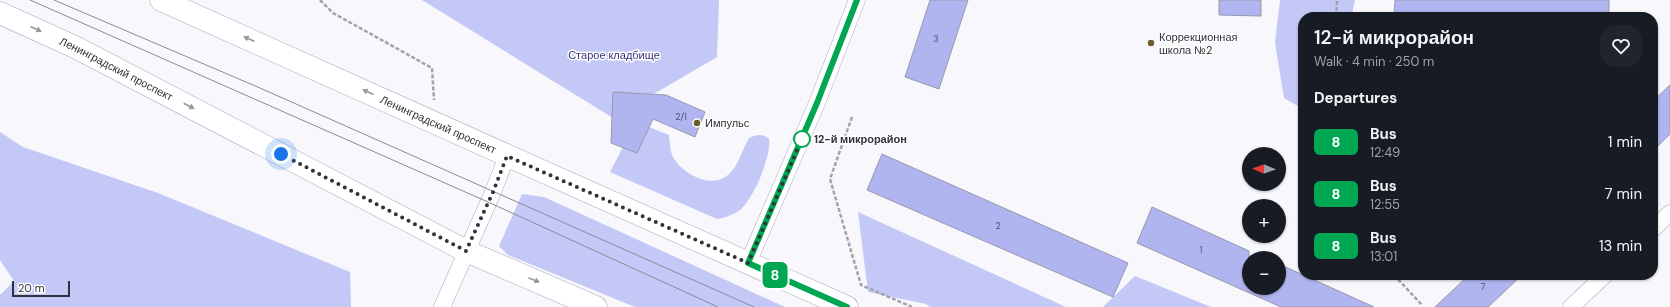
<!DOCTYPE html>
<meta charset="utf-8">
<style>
body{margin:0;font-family:"DM Sans",sans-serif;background:#20242c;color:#f1f3f6;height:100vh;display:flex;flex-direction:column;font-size:15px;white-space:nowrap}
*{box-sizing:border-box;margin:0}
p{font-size:13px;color:#9ea1a6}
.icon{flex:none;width:22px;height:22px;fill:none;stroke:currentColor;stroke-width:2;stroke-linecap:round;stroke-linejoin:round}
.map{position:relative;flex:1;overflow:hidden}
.panel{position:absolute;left:1298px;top:12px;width:360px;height:268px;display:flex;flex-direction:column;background:#171b24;border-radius:16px;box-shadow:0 1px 3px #0004}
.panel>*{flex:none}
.badge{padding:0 8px;border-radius:6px;font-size:14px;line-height:26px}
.needle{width:26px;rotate:272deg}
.fabs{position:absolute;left:1242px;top:147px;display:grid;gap:8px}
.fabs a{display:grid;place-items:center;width:44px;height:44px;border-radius:50%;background:#171b24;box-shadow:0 1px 3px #0004;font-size:20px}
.scale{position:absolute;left:12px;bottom:10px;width:58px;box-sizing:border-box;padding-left:4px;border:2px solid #31323a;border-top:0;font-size:11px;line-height:14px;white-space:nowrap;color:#31323a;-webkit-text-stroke:3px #fff;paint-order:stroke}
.you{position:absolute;width:20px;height:20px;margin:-10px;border:3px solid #fff;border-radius:50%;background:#1a73e8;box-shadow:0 0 0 6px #1a73e833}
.map>.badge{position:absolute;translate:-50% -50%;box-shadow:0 0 0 2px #fff}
h2{padding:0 16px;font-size:15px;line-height:36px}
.round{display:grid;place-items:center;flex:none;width:42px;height:42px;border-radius:16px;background:#20242c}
.headline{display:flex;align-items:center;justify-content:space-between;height:68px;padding:0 16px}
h1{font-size:19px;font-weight:600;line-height:30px}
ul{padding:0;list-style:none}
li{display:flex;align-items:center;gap:12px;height:52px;padding:0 16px}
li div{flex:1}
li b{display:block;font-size:15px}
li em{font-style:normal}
li .badge{min-width:44px;font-weight:700;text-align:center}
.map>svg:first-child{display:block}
.green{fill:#c3c8f7}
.building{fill:#b0b5f0;stroke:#9799ac}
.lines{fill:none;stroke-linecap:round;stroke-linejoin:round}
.street-casing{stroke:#a6a9bd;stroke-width:17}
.secondary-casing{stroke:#a6a9bd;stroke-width:23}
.path{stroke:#a3a3aa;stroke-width:2.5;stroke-dasharray:4 2;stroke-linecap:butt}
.street{stroke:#fff;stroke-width:16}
.secondary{stroke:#fff;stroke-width:22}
.tram{stroke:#8a8a91;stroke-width:1}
.oneway{fill:#98989c}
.line-casing{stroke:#fff;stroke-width:9}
.line{stroke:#00a651;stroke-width:6}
.walk{stroke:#31323a;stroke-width:4;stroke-dasharray:0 7.2}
.poi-dot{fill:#6a5d2a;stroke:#fff;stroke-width:1.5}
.stop-dot{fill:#fff;stroke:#00a651;stroke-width:2}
.labels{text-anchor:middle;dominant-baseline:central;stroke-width:3;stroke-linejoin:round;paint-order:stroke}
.number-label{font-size:9px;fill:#515368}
.poi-label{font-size:11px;fill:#31323a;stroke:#fff;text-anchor:start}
.park-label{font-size:11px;fill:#37367a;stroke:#fff}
.street-label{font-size:11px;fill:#31323a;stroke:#fff}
.stop-label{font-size:11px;font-weight:bold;fill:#31323a;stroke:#fff;text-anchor:start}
</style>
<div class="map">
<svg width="1670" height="307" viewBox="0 0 1670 307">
<rect width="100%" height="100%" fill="#f7f7fc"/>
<g class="green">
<polygon points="422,0 719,0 717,57 613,118"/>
<polygon points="1280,0 1355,0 1352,14 1354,17 1303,17 1303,109 1284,98 1275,43"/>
<path d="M 636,122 L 669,135 C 670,144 670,152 674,159 C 685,175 711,189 728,175 C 739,166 742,149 749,138 C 757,135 762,133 769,139 C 772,155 753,200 740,210 C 733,215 724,218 717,219 L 610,172 Z"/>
<polygon points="0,132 23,147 158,193 350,272 351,307 0,307 0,295 14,281 0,260"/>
<polygon points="522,194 544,197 785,307 635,307 508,255 499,246"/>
<polygon points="858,212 1066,307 930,307 926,304 868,292"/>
<polygon points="1135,276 1211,307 1103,307"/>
</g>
<g class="building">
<polygon points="930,0 968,0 939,89 905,77"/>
<polygon points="1219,0 1261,0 1261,16 1219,15"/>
<polygon points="1395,0 1609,0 1609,17 1450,17 1394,15"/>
<polygon points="1670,85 1670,134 1653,151 1653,101"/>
<polygon points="613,92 666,95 705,112 695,137 653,119 637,153 611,143"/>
<polygon points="882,154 1128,263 1113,297 867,190"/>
<polygon points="1152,207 1249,251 1249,288 1279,288 1279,264 1374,307 1281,307 1137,243"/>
<polygon points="1469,275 1522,275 1488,307 1435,307"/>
</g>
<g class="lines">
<g class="street-casing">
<g id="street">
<polyline points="1653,229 1670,213"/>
<polyline points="748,263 817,103 857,0"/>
<polyline points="442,307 493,192 507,156"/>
<polyline points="1571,307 1605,275"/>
</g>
</g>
<g class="secondary-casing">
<g id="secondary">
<path id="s1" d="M 161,0 C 389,102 618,206 847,307"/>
<path id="s2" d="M 0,13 L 75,47 L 466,251 L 596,307"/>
</g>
</g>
<g class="path">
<polyline points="320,0 333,13 432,68 434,100"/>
<polyline points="1336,17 1337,0"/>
<polyline points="852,117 830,179 861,285 912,307"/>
<polyline points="1394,275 1422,305"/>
</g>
<use href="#street" class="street"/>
<use href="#secondary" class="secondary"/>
<g class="tram">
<polyline points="30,0 488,202 718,307"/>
<polyline points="54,0 260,88 754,307"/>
</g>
</g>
<defs><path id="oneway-solid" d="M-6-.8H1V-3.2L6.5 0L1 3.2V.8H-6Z"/></defs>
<g class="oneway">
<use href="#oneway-solid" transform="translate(36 29) rotate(24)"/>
<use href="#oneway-solid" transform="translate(249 39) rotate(-156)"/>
<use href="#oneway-solid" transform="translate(368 92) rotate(-156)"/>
<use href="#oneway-solid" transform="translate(189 106) rotate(27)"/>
<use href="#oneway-solid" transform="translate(534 280) rotate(23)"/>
</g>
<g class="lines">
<g class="line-casing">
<polyline id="line" points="847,307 748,263 817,103 857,0"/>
</g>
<use href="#line" class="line"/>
<polyline class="walk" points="281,154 466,251 493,192 507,156 748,263 805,132 802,139"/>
</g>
<g class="poi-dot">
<circle cx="1151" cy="43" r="4"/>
<circle cx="697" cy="123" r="4"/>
</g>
<circle class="stop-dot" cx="802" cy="139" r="8"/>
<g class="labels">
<g class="number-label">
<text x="936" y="39">3</text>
<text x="681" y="117">2/1</text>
<text x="998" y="226">2</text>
<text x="1201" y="250">1</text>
<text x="1483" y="287">7</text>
</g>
<g class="poi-label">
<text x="1159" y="37">Коррекционная<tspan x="1159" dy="13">школа №2</tspan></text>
<text x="705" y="123">Импульс</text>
</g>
<g class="park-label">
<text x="614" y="55">Старое кладбище</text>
</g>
<g class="street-label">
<text stroke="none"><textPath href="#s2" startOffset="129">Ленинградский проспект</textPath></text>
<text stroke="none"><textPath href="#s1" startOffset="304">Ленинградский проспект</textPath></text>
</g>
<g class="stop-label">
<text x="814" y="139">12-й микрорайон</text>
</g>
</g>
</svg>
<div class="fabs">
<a><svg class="needle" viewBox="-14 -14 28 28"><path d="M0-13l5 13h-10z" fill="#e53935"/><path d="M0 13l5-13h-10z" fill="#9ea1a6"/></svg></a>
<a>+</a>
<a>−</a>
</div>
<div class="scale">20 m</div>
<div class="you" style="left:281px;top:154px"></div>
<b class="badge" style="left:775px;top:275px;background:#00a651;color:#fff">8</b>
<section class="panel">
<div class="headline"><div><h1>12-й микрорайон</h1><p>Walk · 4 min · 250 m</p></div><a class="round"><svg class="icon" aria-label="heart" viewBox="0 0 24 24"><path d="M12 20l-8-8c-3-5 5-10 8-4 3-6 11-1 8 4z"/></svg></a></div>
<h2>Departures</h2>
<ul>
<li><span class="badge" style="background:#00a651;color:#fff">8</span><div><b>Bus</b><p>12:49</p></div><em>1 min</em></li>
<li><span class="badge" style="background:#00a651;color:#fff">8</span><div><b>Bus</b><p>12:55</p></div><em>7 min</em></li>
<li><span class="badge" style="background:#00a651;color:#fff">8</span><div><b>Bus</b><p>13:01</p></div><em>13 min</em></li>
</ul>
</section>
</div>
